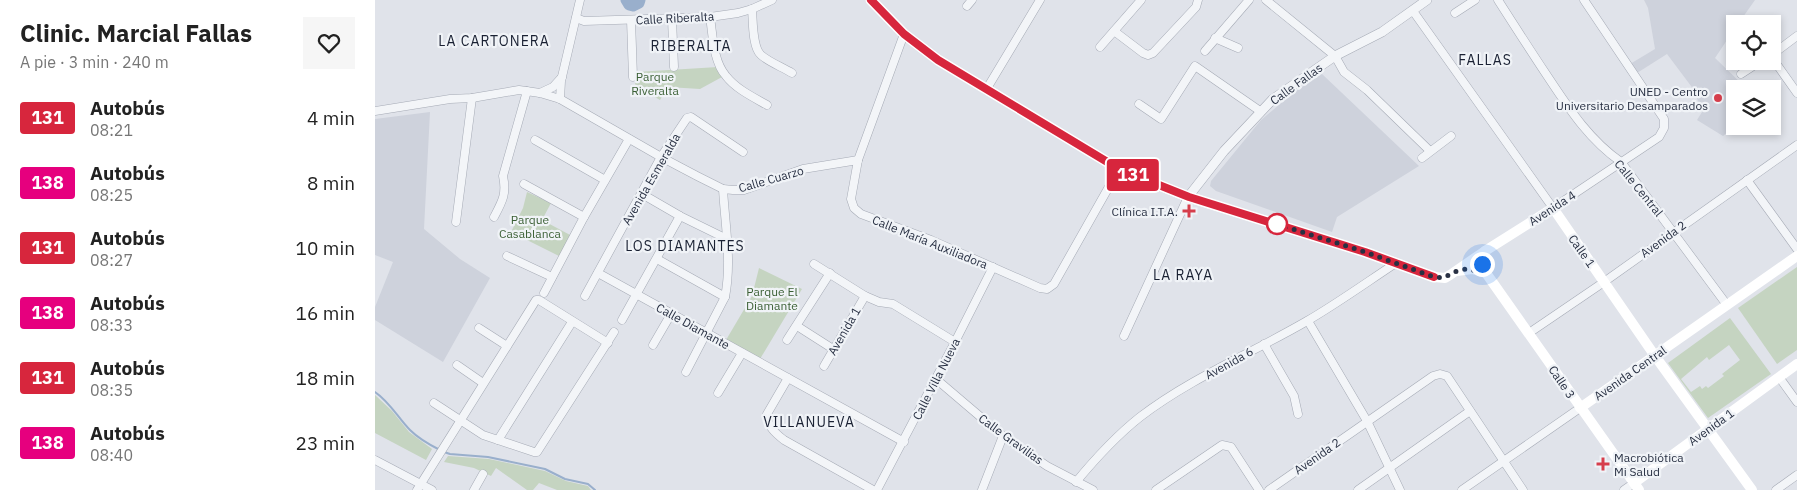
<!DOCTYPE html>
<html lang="es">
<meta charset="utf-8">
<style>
body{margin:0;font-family:"IBM Plex Sans",sans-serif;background:#f6f6f6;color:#222;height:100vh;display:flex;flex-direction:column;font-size:19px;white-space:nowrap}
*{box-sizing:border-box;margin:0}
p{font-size:16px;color:#767676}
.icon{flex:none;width:28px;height:28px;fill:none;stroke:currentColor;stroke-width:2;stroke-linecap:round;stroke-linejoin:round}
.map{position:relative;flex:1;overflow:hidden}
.drawer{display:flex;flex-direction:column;background:#fff;width:375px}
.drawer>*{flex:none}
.badge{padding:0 10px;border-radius:4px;font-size:18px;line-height:32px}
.controls{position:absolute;left:1351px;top:15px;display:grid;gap:10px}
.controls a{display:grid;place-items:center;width:55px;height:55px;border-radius:0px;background:#fff;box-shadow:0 2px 8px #0003;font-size:25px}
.you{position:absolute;width:25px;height:25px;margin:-12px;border:4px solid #fff;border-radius:50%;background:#1a73e8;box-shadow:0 0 0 8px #1a73e833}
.map>.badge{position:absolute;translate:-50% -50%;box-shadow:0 0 0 2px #fff}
.round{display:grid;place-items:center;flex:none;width:52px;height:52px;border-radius:0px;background:#f6f6f6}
.headline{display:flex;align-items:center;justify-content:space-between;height:85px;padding:0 20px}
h1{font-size:24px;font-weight:800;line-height:38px}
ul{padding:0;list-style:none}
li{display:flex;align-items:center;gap:15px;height:65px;padding:0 20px}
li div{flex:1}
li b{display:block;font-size:19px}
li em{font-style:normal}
li .badge{min-width:55px;font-weight:700;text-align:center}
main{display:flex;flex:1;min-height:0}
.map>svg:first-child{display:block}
.built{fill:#ced2dc}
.green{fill:#c5d4c1;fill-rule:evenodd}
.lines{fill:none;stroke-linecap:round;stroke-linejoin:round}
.stream{stroke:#99afcc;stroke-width:2}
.river{stroke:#99afcc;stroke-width:11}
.minor-casing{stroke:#a5aab5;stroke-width:9}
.tertiary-casing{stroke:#a5aab5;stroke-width:10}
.minor{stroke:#f3f5f8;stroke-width:8}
.tertiary{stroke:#f3f5f8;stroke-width:9}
.secondary{stroke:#fff;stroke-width:10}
.line-casing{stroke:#fff;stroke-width:11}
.line{stroke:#d7263d;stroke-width:8}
.walk{stroke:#283043;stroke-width:5;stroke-dasharray:0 9}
.poi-dot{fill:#d63e4c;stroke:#f0f3f7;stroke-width:2}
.stop-dot{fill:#fff;stroke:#d7263d;stroke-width:2.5}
.labels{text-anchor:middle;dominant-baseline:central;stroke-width:4.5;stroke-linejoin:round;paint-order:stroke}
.street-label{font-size:12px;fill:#283043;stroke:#f0f3f7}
.park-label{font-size:12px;fill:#3a5f34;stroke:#f0f3f7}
.poi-label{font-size:12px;fill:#283043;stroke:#f0f3f7;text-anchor:end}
.neighbourhood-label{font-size:14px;letter-spacing:1px;fill:#1a2133;stroke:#f0f3f7}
</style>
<main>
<section class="drawer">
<div class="headline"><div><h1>Clinic. Marcial Fallas</h1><p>A pie · 3 min · 240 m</p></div><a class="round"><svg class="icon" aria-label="heart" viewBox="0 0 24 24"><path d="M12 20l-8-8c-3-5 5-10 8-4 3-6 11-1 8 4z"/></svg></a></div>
<ul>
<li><span class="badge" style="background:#d7263d;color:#fff">131</span><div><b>Autobús</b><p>08:21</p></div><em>4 min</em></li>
<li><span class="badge" style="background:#e6007e;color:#fff">138</span><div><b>Autobús</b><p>08:25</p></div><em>8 min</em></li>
<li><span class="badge" style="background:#d7263d;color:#fff">131</span><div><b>Autobús</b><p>08:27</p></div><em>10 min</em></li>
<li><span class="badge" style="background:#e6007e;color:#fff">138</span><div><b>Autobús</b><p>08:33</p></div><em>16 min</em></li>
<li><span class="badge" style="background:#d7263d;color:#fff">131</span><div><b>Autobús</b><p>08:35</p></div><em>18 min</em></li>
<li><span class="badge" style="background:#e6007e;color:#fff">138</span><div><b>Autobús</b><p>08:40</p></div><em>23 min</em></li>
</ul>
</section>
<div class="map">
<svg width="1422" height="490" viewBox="0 0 1422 490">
<rect width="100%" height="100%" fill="#e0e3ea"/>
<g class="built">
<polygon points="1269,0 1380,0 1363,24 1360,24 1360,28 1340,58 1372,89 1360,89 1360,126 1348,136 1322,120 1327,112 1319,90 1292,54 1262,73 1255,64 1280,49 1273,8"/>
<polygon points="947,74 1044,166 962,217 957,232 841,191 835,186 836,181 886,120 918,93"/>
<polygon points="55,112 49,229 85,259 115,278 68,362 0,320 0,307 18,262 0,255 0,119"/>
</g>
<g class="green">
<polygon points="343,67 347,77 325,89 293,87 285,100 260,86 261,72"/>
<polygon points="152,192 176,203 167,220 197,236 186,257 136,232 148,208"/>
<polygon points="1422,267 1422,350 1402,364 1363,308"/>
<polygon points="384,268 427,289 385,359 351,340 377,296"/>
<path d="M 1355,318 L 1396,374 L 1333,418 L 1293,363 ZM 1354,345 L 1365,360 L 1347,374 L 1349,376 L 1333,388 L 1331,386 L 1327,389 L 1325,386 L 1316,392 L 1306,379 L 1332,357 L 1334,360 Z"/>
<polygon points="0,395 17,411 34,432 57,449 51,460 0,433"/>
<polygon points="73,456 114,459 170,471 191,481 213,486 216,490 182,490 164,483 158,490 152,490 121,468 116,476 99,468 69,462"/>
</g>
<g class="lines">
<g class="stream">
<path d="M 0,392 C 15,402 23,418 35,430 C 43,438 55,445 65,450"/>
<polyline points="69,452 75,454 113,457 170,469 190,479 213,484 220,490"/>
</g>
<polyline class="river" points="251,0 254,5 258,6 264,3 265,0"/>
<g class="minor-casing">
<g id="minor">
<polyline points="766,0 739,31 768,53 773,55 778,53 821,7 823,0"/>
<polyline points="891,0 960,56 969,72 992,90 1055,151"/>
<path d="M 1123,0 C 1139,25 1155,50 1171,74 C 1193,107 1213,139 1246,162 L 1352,305"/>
<polyline points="592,6 597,0"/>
<path d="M 377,9 C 378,20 377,47 386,55 C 394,62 407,67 417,73"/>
<polyline points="1038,11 1178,208 1284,137 1289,128 1289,119 1209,0"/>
<polyline points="1080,13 1100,0"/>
<path d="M 335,17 C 338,36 338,61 351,76 C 361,89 378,97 392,105"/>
<polyline points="201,18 209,21 335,17 363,13 377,9 397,0"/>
<polyline points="297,19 299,67"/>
<polyline points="256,20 258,77"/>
<polyline points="1370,21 1372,24"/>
<polyline points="529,34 483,160 476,199 479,208 486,214 556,240 665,288 672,289 679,284 744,169"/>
<polyline points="840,38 863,48"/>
<polyline points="725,47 739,31"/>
<polyline points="830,51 874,0"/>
<polyline points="1398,54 1422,36"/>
<polyline points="1398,59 1422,93"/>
<polyline points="1366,74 1386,61"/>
<polyline points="611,90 665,0"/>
<polyline points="165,93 178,87 187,77"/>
<polyline points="185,99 186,81 205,0"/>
<polyline points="764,104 786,119 820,66 885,111"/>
<polyline points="0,111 75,99 97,98 144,90 165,93 185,99 286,157 322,176 348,189 358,190 369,190 428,169 483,160"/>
<polyline points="160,140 230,180"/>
<polyline points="1047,158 1076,136"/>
<polyline points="1372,180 1422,249"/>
<polyline points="149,184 209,217"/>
<polyline points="267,194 305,216 352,239"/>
<path d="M 119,217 C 127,202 132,194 128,176 L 152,91"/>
<polyline points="81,222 97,98"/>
<polyline points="132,256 177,277"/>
<polyline points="282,259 350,297"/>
<polyline points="439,264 490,296 504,302 518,304 580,342"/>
<polyline points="223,273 529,442"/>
<polyline points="169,293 209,217 254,139"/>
<polyline points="210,296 286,157 312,118 316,117 368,152"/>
<polyline points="247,320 305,216"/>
<polyline points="933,321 992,421 1025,490"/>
<polyline points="422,326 458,349"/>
<polyline points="104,328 132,346"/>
<polyline points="1154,333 1229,282 1422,145"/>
<polyline points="749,336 813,197"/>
<polyline points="412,340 455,273"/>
<polyline points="889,344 919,396 923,414"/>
<polyline points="278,345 296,314"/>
<polyline points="82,365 108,383"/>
<polyline points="449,366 490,296"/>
<path d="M 311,372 L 350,297 C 357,262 350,224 348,189"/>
<polyline points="1404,377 1422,402"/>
<path d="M 413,378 L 392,414 C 392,426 400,433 409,440 L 498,490"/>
<polyline points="561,379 628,436 672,466 718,490"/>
<polyline points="343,393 367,353"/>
<polyline points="59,403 108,435 159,452 162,452 239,332"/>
<polyline points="123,440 197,322"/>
<polyline points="0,460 57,490"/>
<path d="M 701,482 C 720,459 741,436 765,417 C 816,378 877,353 932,321 C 963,303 992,282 1021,263"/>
<polyline points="42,490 161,300 164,300 233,343"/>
<polyline points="99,490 108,474"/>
<polyline points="502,490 580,342 618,267"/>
<polyline points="607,490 628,436"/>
<polyline points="781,490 847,445 856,447 884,490"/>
<polyline points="894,490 1058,376 1065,374 1072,376 1148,490"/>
<polyline points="983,490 1095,411"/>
<polyline points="1087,490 1205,408"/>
<polyline points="1249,490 1259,483"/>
<polyline points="1401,490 1422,475"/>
</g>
</g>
<g class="tertiary-casing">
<polyline id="tertiary" points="813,197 849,151 898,99 960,56 1007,32 1052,0"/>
</g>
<use href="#minor" class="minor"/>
<use href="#tertiary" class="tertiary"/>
<g class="secondary">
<polyline points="496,0 529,34 563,60 744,169 813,197 990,252 1059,277 1070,278 1075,275 1110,251 1178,208 1280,356 1377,490"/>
<polyline points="1110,251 1107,264 1111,273 1264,490"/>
<polyline points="1082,271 1097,269 1111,273"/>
<polyline points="1205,408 1422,256"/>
<polyline points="1259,483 1422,364"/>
</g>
</g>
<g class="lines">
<g class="line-casing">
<polyline id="line" points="496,0 529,34 563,60 744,169 814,197 990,252 1059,277"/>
</g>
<use href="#line" class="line"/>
<path class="walk" d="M 902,224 L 990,252 L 1059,277 C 1069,279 1073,275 1082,271 C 1092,267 1101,271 1111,273 L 1107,264"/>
</g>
<g class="poi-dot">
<circle cx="1343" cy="98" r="5"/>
<path d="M811.5 203.5h5v5h5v5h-5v5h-5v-5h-5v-5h5z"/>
<path d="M1225.5 456.5h5v5h5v5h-5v5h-5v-5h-5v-5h5z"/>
</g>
<circle class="stop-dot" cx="902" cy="224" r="10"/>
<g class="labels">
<g class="street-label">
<text transform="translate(300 18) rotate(-3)">Calle Riberalta</text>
<text transform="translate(921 84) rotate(-36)">Calle Fallas</text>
<text transform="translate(276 179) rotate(-60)">Avenida Esmeralda</text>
<text transform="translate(396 179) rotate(-16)">Calle Cuarzo</text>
<text transform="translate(1264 188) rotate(51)">Calle Central</text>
<text transform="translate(1177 208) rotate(-33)">Avenida 4</text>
<text transform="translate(1288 239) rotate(-36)">Avenida 2</text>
<text transform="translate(555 242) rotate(22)">Calle María Auxiliadora</text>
<text transform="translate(1207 251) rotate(55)">Calle 1</text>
<text transform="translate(318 326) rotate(29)">Calle Diamante</text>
<text transform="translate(469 331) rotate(-60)">Avenida 1</text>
<text transform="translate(854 363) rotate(-29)">Avenida 6</text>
<text transform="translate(1255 373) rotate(-35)">Avenida Central</text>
<text transform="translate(561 379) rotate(-63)">Calle Villa Nueva</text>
<text transform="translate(1187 382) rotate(56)">Calle 3</text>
<text transform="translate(1336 427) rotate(-36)">Avenida 1</text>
<text transform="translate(636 439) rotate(36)">Calle Gravilias</text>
<text transform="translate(942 456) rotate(-35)">Avenida 2</text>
</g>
<g class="park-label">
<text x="280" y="76">Parque<tspan x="280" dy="14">Riveralta</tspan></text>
<text x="155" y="219">Parque<tspan x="155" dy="14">Casablanca</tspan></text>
<text x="397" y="291">Parque El<tspan x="397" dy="14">Diamante</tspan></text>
</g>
<g class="poi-label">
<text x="1333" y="91">UNED - Centro<tspan x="1333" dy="14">Universitario Desamparados</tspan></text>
<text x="803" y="211">Clínica I.T.A.</text>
<text x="1239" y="457" text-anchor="start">Macrobiótica<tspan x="1239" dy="14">Mi Salud</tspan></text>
</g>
<g class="neighbourhood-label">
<text x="119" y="41">LA CARTONERA</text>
<text x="316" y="46">RIBERALTA</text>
<text x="1110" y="60">FALLAS</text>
<text x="310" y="246">LOS DIAMANTES</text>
<text x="808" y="275">LA RAYA</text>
<text x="434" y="422">VILLANUEVA</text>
</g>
</g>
</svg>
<div class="controls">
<a><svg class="icon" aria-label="locate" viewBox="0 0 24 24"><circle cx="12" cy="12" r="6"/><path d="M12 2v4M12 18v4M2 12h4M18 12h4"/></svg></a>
<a><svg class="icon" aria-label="layers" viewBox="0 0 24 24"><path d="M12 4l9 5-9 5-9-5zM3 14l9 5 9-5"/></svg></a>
</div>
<div class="you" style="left:1107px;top:264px"></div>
<b class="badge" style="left:758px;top:175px;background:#d7263d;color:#fff">131</b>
</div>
</main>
